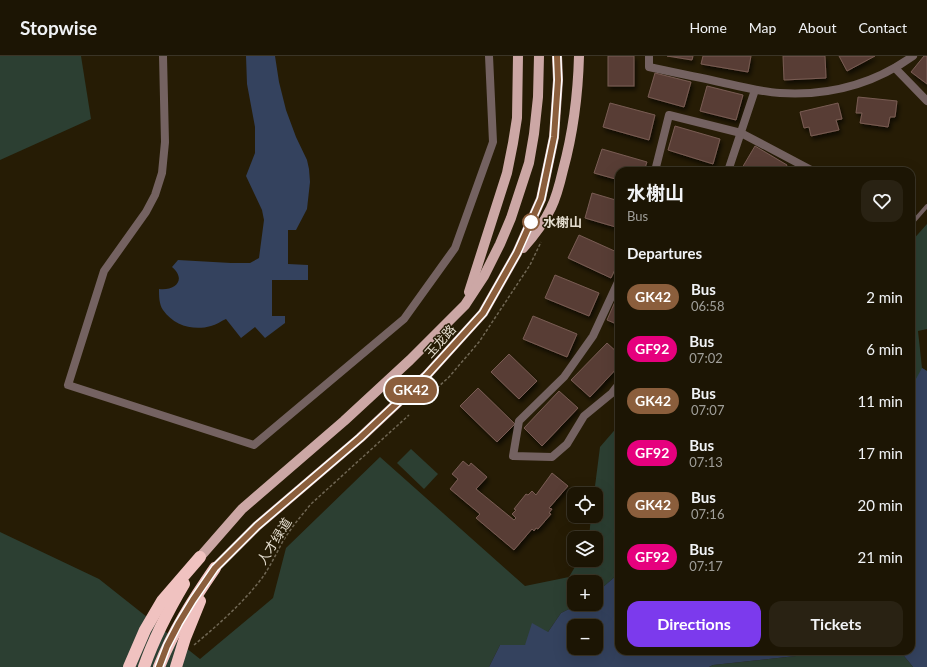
<!DOCTYPE html>
<meta charset="utf-8">
<style>
body{margin:0;font-family:Lato,"Noto Sans SC",sans-serif;background:#292213;color:#f1f3f6;height:100vh;display:flex;flex-direction:column;font-size:15px;white-space:nowrap}
*{box-sizing:border-box;margin:0}
p{font-size:13px;color:#a09f9a}
.icon{flex:none;width:22px;height:22px;fill:none;stroke:currentColor;stroke-width:2;stroke-linecap:round;stroke-linejoin:round}
.map{position:relative;flex:1;overflow:hidden}
.drawer{position:absolute;left:615px;top:111px;width:300px;height:488px;display:flex;flex-direction:column;background:#1c1504;border-radius:12px;box-shadow:0 4px 16px #0002,0 0 0 1px #3a3426}
.drawer>*{flex:none}
.badge{padding:0 8px;border-radius:13px;font-size:14px;line-height:26px}
.controls{position:absolute;left:567px;top:431px;display:grid;gap:8px}
.controls a{display:grid;place-items:center;width:36px;height:36px;border-radius:8px;background:#1c1504;box-shadow:0 4px 16px #0002,0 0 0 1px #3a3426;font-size:20px}
.map>.badge{position:absolute;translate:-50% -50%;box-shadow:0 0 0 2px #fff}
h2{padding:0 12px;font-size:15px;line-height:36px}
.round{display:grid;place-items:center;flex:none;width:42px;height:42px;border-radius:12px;background:#292213}
.summary{display:flex;align-items:center;justify-content:space-between;height:68px;padding:0 12px}
h1{font-size:19px;font-weight:700;line-height:30px}
.primary-button{display:flex;gap:8px;margin-top:auto;padding:8px 12px}
.primary-button a{flex:1;height:46px;border-radius:12px;background:#7c3aed;color:#fff;font-size:16px;font-weight:700;line-height:46px;text-align:center}
.primary-button a+a{background:#292213;color:#f1f3f6}
ul{padding:0;list-style:none}
li{display:flex;align-items:center;gap:12px;height:52px;padding:0 12px}
li div{flex:1}
li b{display:block;font-size:15px}
li em{font-style:normal}
li .badge{min-width:44px;font-weight:700;text-align:center}
header{display:flex;align-items:center;gap:24px;box-sizing:border-box;height:56px;padding:0 20px;background:#1c1504;border-bottom:1px solid #3a3426}
header strong{font-size:19px}
nav{display:flex;gap:22px;margin-inline-start:auto;font-size:14px}
.map>svg:first-child{display:block}
.green{fill:#2c3f32}
.water{fill:#34425e;fill-rule:evenodd}
.building{fill:#593e36;stroke:#795c53;filter:url(#shadow)}
.lines{fill:none;stroke-linecap:round;stroke-linejoin:round}
.path{stroke:#706754;stroke-width:1.5;stroke-dasharray:3 2;stroke-linecap:butt}
.lane{stroke:#746261;stroke-width:4}
.street{stroke:#746261;stroke-width:8}
.primary{stroke:#cca7a5;stroke-width:10}
.highway{stroke:#f0c2c0;stroke-width:12}
.line-casing{stroke:#fff;stroke-width:9}
.line{stroke:#8b5e3c;stroke-width:6}
.stop-dot{fill:#fff;stroke:#8b5e3c;stroke-width:2}
.labels{text-anchor:middle;dominant-baseline:central;stroke-width:3;stroke-linejoin:round;paint-order:stroke}
.stop-label{font-size:13px;font-weight:bold;fill:#e3dcce;stroke:#261c05;text-anchor:start}
.street-label{font-size:13px;fill:#e3dcce;stroke:#261c05}
</style>
<header>
<strong>Stopwise</strong>
<nav><a>Home</a><a>Map</a><a>About</a><a>Contact</a></nav>
</header>
<div class="map">
<svg width="927" height="611" viewBox="0 0 927 611">
<defs>
<filter id="shadow"><feDropShadow dx="2" dy="3.5" stdDeviation="2" flood-color="#0009"/></filter>
</defs>
<rect width="100%" height="100%" fill="#261c05"/>
<g class="green">
<polygon points="0,0 81,0 91,63 0,104"/>
<polygon points="927,168 927,273 918,275 922,312 927,315 911,332 911,186"/>
<polygon points="619,369 619,511 617,519 596,537 596,526 574,526 574,548 579,548 561,557 548,576 525,589 500,589 489,611 0,611 0,476 99,523 200,603 273,542 286,492 380,401 525,530 569,521 579,504 596,504 596,482 589,482 591,460 596,460 596,438 594,438 600,391"/>
<polygon points="411,393 438,418 424,433 397,407"/>
<polygon points="841,595 900,595 913,611 709,611 713,609"/>
</g>
<g class="water">
<path d="M 246,0 L 275,0 L 279,26 L 286,54 L 296,81 L 307,104 L 309,113 L 310,126 L 307,153 L 296,174 L 288,174 L 288,208 L 308,209 L 308,224 L 272,224 L 272,260 L 285,260 L 285,267 L 265,282 L 255,271 L 241,282 L 226,263 C 221,265 216,269 211,270 C 194,275 174,270 163,254 C 159,248 159,240 159,233 C 175,235 187,224 172,211 L 178,204 L 231,207 L 250,207 L 259,202 L 264,164 L 262,154 L 246,120 L 255,97 L 255,71 L 247,28 Z"/>
<polygon points="922,312 927,315 927,611 913,611 900,595 911,595 911,332"/>
<path d="M 619,511 L 619,595 L 841,595 L 713,609 L 709,611 L 489,611 L 500,589 L 525,589 L 532,567 L 548,576 L 561,557 L 579,548 L 596,548 L 596,537 L 617,519 ZM 574,570 L 596,570 L 596,592 L 574,592 Z"/>
</g>
<g class="building">
<rect x="608" y="0" width="26" height="30"/>
<polygon points="667,0 693,0 692,4"/>
<polygon points="703,0 751,0 748,16 701,8"/>
<polygon points="783,0 825,0 826,22 784,24"/>
<polygon points="839,0 875,0 847,15"/>
<polygon points="924,0 927,0 927,28 911,16"/>
<polygon points="655,17 691,26 684,51 648,41"/>
<polygon points="707,30 743,39 736,64 700,55"/>
<polygon points="858,41 897,45 895,61 890,61 888,71 860,67 862,57 856,57"/>
<polygon points="610,47 655,59 649,84 603,71"/>
<polygon points="838,47 842,63 836,64 839,74 811,80 809,71 804,72 800,56"/>
<polygon points="675,70 720,83 713,108 668,94"/>
<polygon points="755,90 787,109 784,115 747,115 742,112"/>
<polygon points="602,93 647,106 644,115 619,115 619,124 594,117"/>
<polygon points="592,137 619,145 619,172 585,162"/>
<polygon points="579,179 619,197 619,205 611,222 568,202"/>
<polygon points="555,219 599,237 589,260 545,242"/>
<polygon points="617,241 619,241 619,269 607,264"/>
<polygon points="533,260 577,278 567,301 523,283"/>
<polygon points="607,287 619,298 619,310 590,341 571,324"/>
<polygon points="509,298 537,325 519,343 491,316"/>
<polygon points="478,332 515,368 497,386 460,350"/>
<polygon points="559,335 578,352 542,390 524,372"/>
<polygon points="463,405 469,410 471,407 487,421 476,433 514,464 516,462 512,458 516,454 514,453 526,438 528,439 532,435 536,439 552,417 568,430 549,452 552,453 549,457 551,458 538,473 536,472 534,475 532,473 514,494 476,462 480,458 450,433 458,423 452,418"/>
</g>
<g class="lines">
<g class="path">
<polyline points="437,332 449,321 479,286 530,209 541,186"/>
<path d="M 194,589 C 218,569 243,547 262,522 C 270,511 276,498 283,485 C 291,472 301,460 311,448 L 409,359"/>
</g>
<polyline class="lane" points="913,166 927,150"/>
<g class="street">
<polyline points="163,0 165,86 162,117 155,139 146,156 104,215 68,329 254,389 404,263 455,192 493,86 489,0"/>
<path d="M 649,0 L 649,11 C 676,17 703,22 729,28 C 746,32 763,36 780,37 C 828,40 874,28 913,0"/>
<polyline points="895,12 927,45"/>
<polyline points="655,115 669,59 741,77 813,115"/>
<polyline points="728,115 755,34"/>
<polyline points="619,224 593,280 564,321 519,365 513,400 552,401 567,388 584,360 612,337 619,328"/>
</g>
<g class="primary">
<path d="M 523,192 C 534,180 544,167 551,152 C 557,140 560,127 563,114 C 573,77 578,39 579,0"/>
<polyline points="469,236 507,117 513,87 517,62 518,0"/>
<polyline points="200,501 242,453 344,365 410,304 465,249 484,220 500,188 511,162 529,107 534,78 538,41 539,0"/>
<polyline points="215,512 257,470 360,382 426,320 483,257 517,197 541,143 554,81 558,24 557,0"/>
</g>
<g class="highway">
<polyline points="129,611 145,574 162,545 200,501"/>
<path d="M 144,611 C 154,582 168,555 184,528"/>
<path d="M 159,611 C 173,575 193,544 215,512"/>
<polyline points="176,611 185,582 200,545"/>
</g>
</g>
<g class="lines">
<g class="line-casing">
<polyline id="line" points="159,611 167,590 179,567 193,544 215,512 257,470 360,382 426,320 483,257 517,197 541,143 554,81 558,24 557,0"/>
</g>
<use href="#line" class="line"/>
</g>
<circle class="stop-dot" cx="531" cy="166" r="8"/>
<g class="labels">
<g class="stop-label">
<text x="543" y="166">水榭山</text>
</g>
<g class="street-label">
<text transform="translate(440 285) rotate(-48)">玉龙路</text>
<text transform="translate(274 485) rotate(-58)">人才绿道</text>
</g>
</g>
</svg>
<div class="controls">
<a><svg class="icon" aria-label="locate" viewBox="0 0 24 24"><circle cx="12" cy="12" r="6"/><path d="M12 2v4M12 18v4M2 12h4M18 12h4"/></svg></a>
<a><svg class="icon" aria-label="layers" viewBox="0 0 24 24"><path d="M12 4l9 5-9 5-9-5zM3 14l9 5 9-5"/></svg></a>
<a>+</a>
<a>−</a>
</div>
<b class="badge" style="left:411px;top:334px;background:#8b5e3c;color:#fff">GK42</b>
<section class="drawer">
<div class="summary"><div><h1>水榭山</h1><p>Bus</p></div><a class="round"><svg class="icon" aria-label="heart" viewBox="0 0 24 24"><path d="M12 20l-8-8c-3-5 5-10 8-4 3-6 11-1 8 4z"/></svg></a></div>
<h2>Departures</h2>
<ul>
<li><span class="badge" style="background:#8b5e3c;color:#fff">GK42</span><div><b>Bus</b><p>06:58</p></div><em>2 min</em></li>
<li><span class="badge" style="background:#e6007e;color:#fff">GF92</span><div><b>Bus</b><p>07:02</p></div><em>6 min</em></li>
<li><span class="badge" style="background:#8b5e3c;color:#fff">GK42</span><div><b>Bus</b><p>07:07</p></div><em>11 min</em></li>
<li><span class="badge" style="background:#e6007e;color:#fff">GF92</span><div><b>Bus</b><p>07:13</p></div><em>17 min</em></li>
<li><span class="badge" style="background:#8b5e3c;color:#fff">GK42</span><div><b>Bus</b><p>07:16</p></div><em>20 min</em></li>
<li><span class="badge" style="background:#e6007e;color:#fff">GF92</span><div><b>Bus</b><p>07:17</p></div><em>21 min</em></li>
</ul>
<div class="primary-button"><a>Directions</a><a>Tickets</a></div>
</section>
</div>
